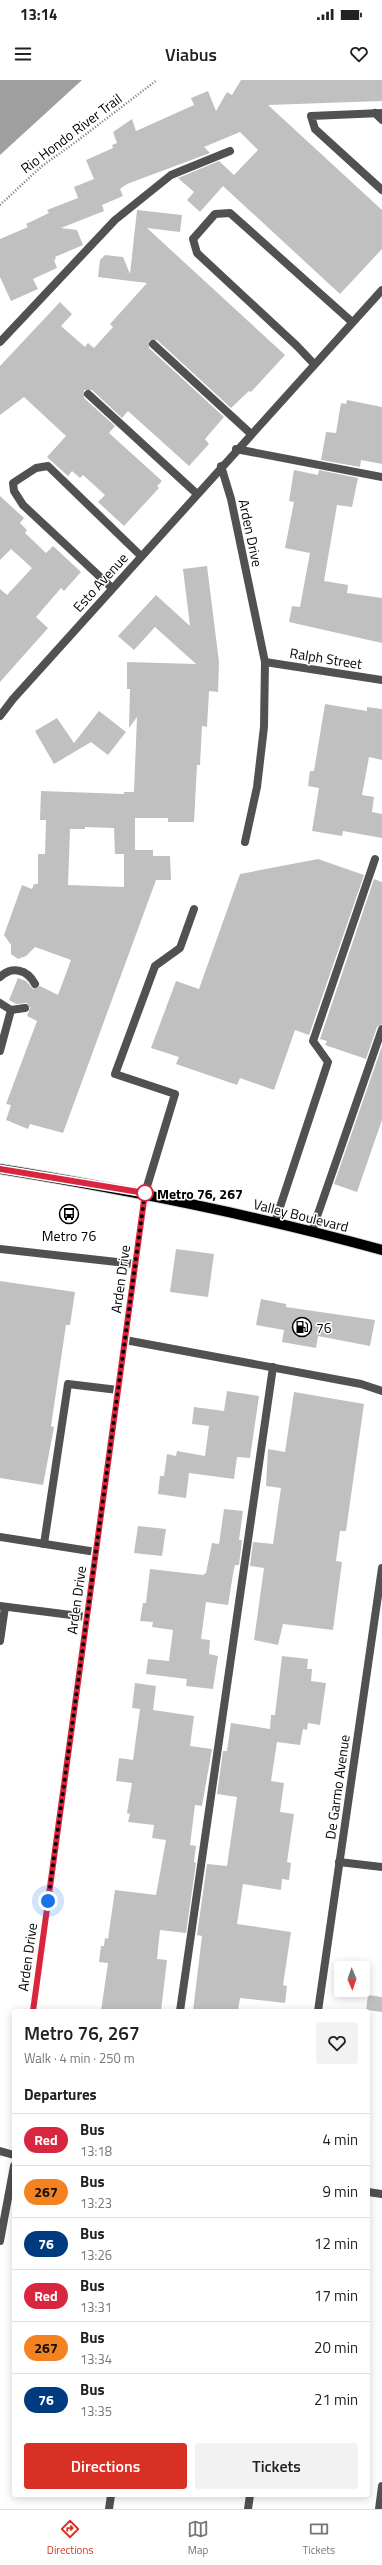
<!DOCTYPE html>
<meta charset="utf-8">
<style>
body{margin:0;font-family:"Titillium Web",sans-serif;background:#f2f2f2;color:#222;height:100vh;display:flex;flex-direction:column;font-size:15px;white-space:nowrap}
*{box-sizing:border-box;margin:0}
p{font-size:13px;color:#767676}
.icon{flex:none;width:22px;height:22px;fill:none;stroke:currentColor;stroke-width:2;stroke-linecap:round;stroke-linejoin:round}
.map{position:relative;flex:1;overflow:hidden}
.sheet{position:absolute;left:12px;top:1929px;width:358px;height:488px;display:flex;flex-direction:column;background:#fff;border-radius:4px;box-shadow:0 2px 10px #0003}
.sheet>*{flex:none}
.badge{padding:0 8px;border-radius:13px;font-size:14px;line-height:26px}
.needle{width:26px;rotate:178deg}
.tools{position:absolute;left:334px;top:1881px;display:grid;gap:8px}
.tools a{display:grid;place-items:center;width:36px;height:36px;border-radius:4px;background:#fff;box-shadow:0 2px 10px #0003;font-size:20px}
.you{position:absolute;width:20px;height:20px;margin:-10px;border:3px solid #fff;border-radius:50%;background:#1a73e8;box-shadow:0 0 0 6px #1a73e833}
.map>.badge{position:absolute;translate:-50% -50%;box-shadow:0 0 0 2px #fff}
h2{padding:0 12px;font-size:15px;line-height:36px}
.round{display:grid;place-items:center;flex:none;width:42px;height:42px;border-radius:4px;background:#f2f2f2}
.head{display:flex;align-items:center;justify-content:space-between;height:68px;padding:0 12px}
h1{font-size:19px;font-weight:600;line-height:30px}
.action{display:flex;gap:8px;margin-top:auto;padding:8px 12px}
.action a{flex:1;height:46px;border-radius:4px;background:#d93025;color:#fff;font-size:16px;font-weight:600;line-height:46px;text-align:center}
.action a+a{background:#f2f2f2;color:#222}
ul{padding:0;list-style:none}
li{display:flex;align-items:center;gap:12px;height:52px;padding:0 12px;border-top:1px solid #e0e0e0}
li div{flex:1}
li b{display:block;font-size:15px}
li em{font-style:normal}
li .badge{min-width:44px;font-weight:700;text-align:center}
.status{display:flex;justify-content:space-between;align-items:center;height:28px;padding:0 20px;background:#fff;direction:ltr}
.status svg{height:11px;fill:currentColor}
header{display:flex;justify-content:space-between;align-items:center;height:52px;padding:0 12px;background:#fff;font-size:18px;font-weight:600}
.menu{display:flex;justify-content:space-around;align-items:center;height:56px;border-top:1px solid #e0e0e0;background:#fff;font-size:11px;color:#767676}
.menu a{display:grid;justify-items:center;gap:2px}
.menu .on{color:#d93025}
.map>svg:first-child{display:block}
.water{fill:#9f9f9f}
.building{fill:#c0c0c0;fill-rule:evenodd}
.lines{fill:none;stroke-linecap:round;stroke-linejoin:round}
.primary-casing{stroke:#dbdbdb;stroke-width:12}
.path{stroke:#737373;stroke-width:2.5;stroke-dasharray:1 2;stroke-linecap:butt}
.service{stroke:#515151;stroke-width:8}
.minor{stroke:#515151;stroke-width:8}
.tertiary{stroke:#515151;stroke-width:8}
.primary{stroke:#000;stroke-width:10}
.line-casing{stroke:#fff;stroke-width:9}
.line{stroke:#d7263d;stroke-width:6}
.walk{stroke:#000;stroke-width:4;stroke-dasharray:0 7.2}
.stop-dot{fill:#fff;stroke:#d7263d;stroke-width:2}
.labels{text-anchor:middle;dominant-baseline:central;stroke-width:3;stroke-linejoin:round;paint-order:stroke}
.street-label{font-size:14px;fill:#000;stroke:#fff}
.stop-label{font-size:14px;font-weight:bold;fill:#000;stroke:#fff;text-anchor:start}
.poi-label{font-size:14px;fill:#000;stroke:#fff}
</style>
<div class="status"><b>13:14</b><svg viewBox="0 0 49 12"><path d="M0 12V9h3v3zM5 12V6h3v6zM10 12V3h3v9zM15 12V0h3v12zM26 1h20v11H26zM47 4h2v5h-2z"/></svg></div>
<header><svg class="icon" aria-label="menu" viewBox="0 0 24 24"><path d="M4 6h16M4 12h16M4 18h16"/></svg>Viabus<svg class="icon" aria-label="heart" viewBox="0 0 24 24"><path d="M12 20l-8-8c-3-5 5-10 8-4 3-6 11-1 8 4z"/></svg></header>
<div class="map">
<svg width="382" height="2429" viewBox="0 0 382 2429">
<rect width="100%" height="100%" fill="#fff"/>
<polygon class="water" points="0,0 82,0 0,75"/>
<g class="building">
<polygon points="241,0 382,0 382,21 268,25 382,130 382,169 340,214 223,106 200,132 187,120 194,112 178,98 219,81 234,95 258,70 240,52 204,67 210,73 127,104 120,109 123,116 102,125 104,131 61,148 77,150 83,165 55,177 56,179 54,180 57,188 33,199 38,209 11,221 0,197 0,159 28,147 26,144 49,133 47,130 78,118 74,107 94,99 86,80 113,68 112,65 117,63 113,52 132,39 136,51 194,25 191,18 208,11 216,31 227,12 232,15"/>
<polygon points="137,130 182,135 180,152 147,148 285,275 251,312 249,311 231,328 157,260 149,261 149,268 224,337 205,359 209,364 189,386 128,331 122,338 92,310 84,310 84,318 115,346 109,353 162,401 157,406 159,408 124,446 98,422 105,415 83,395 80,398 72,391 68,396 47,377 66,356 24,317 0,335 0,286 60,222 72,234 61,246 85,267 88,263 94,268 113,247 110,244 147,203 98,197 100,180 105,175 123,177 130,194"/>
<polygon points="347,320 382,327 382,384 361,380 360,387 321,380 326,352 336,353 341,323 346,324"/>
<polygon points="294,390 318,395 319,390 358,398 352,427 337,425 324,501 348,505 347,513 382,518 382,563 289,542 292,526 300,527 310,473 285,468 294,422 289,421"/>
<polygon points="0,416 24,438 20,443 27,450 25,453 46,473 53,466 81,492 64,511 61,508 36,537 48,548 0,602 0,509 7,515 32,488 11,469 0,480"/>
<path d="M 207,486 L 219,582 L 218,612 L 209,611 L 207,647 L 202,646 L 200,685 L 197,685 L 194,742 L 168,742 L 168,738 L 135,738 L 135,770 L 153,770 L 153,776 L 170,776 L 171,800 L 156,800 L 63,1053 L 30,1044 L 28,1049 L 6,1040 L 11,1025 L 6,1024 L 37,941 L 27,936 L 30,928 L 27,923 L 16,924 L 9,920 L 18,898 L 26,901 L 33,909 L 40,906 L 58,915 L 71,880 L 35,867 L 26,876 L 18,879 L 11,874 L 11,865 L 4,855 L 22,805 L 32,809 L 34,804 L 38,804 L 38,774 L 45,774 L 46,740 L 40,740 L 41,711 L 124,714 L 124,712 L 134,712 L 137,637 L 129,648 L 130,609 L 127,609 L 127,582 L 196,584 L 155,547 L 134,570 L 118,556 L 156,515 L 190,546 L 183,489 ZM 85,747 L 114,748 L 115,774 L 124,774 L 124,807 L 68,805 L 70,749 L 85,749 Z"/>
<polygon points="325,624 367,631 367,627 382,629 382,680 369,677 362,715 374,717 372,732 382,734 382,758 343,751 342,756 312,751 319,708 308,706 310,691 314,691"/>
<polygon points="99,631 126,652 108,675 91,662 54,684 35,651 57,638 74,663"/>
<polygon points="318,779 364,795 309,955 295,950 274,1010 240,998 237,1005 176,984 179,977 151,968 176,901 199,909 240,794"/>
<polygon points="374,799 382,802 382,944 377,947 366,979 325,965 327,961 320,959"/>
<polygon points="382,966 382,1040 357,1112 334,1104"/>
<polygon points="176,1169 214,1174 208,1217 170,1212"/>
<polygon points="0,1201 75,1212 70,1245 66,1245 51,1346 54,1347 43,1405 0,1398"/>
<polygon points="261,1219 286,1224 286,1227 375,1240 370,1266 318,1256 316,1268 282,1262 284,1250 256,1245"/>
<polygon points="227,1311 259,1316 250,1378 237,1377 234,1399 189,1393 186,1418 158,1414 160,1396 164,1396 167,1374 176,1376 177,1371 205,1376 209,1346 192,1344 194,1327 224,1331"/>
<polygon points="294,1312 364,1324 346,1451 340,1451 336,1481 342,1482 333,1550 283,1544 278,1565 254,1560 264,1488 250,1486 253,1462 273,1464 281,1408 266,1406 268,1369 285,1372"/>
<polygon points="224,1429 243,1431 239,1460 242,1460 239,1485 235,1485 233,1494 228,1525 206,1522 201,1559 210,1560 209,1574 218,1576 213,1609 186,1606 187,1599 146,1594 148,1579 169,1581 173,1550 152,1547 153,1542 140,1541 143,1523 146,1523 150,1489 203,1495 206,1493 212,1463 219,1464"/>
<polygon points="138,1446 166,1449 162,1476 134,1473"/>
<polygon points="282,1576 308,1579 307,1589 312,1589 311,1601 326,1603 320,1645 308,1643 307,1650 303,1649 300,1665 277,1662 271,1701 284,1703 280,1732 294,1734 287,1782 291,1783 289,1800 282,1799 281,1810 243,1804 237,1844 291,1852 283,1905 287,1906 285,1923 240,1918 238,1931 193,1931 202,1856 197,1855 207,1784 227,1786 237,1717 217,1714 223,1671 227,1671 231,1643 270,1649 271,1635 275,1635"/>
<polygon points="135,1603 156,1606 153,1630 194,1636 190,1666 212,1669 202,1726 195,1725 190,1765 196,1766 194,1782 196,1783 186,1853 160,1850 157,1879 167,1880 161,1931 101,1931 108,1883 99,1882 101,1866 104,1866 105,1858 108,1859 115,1810 156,1815 166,1760 152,1758 154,1745 128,1742 130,1734 127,1733 132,1703 116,1701 119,1678 133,1680 140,1629 132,1628"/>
<polygon points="368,1915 382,1917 382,1932 366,1930"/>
</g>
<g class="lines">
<g class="primary-casing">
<path id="primary" d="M 0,1089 C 129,1110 256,1135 382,1170"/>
</g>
<polyline class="path" points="0,125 42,86 77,61 157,0"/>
<g class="service">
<polyline points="375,33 382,40"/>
<polyline points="382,33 311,36 315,49 382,110"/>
<polyline points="0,262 115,140 171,95 230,71"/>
<polyline points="153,264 250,353"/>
<polyline points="314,284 297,266 197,173 193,159 215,134 230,133 352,242"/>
<polyline points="88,314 196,413"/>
<polyline points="236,369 382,397"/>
<polyline points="112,508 23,425 14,411 13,403 36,388 48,386 141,476"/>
<path d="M 0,897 C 12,886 27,889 35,904"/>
<polyline points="0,923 11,930 25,928"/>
<polyline points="0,971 11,930"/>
<polyline points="145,1113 175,1014 115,994 155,886 180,868 194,829"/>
<polyline points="275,1142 328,982 313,961 375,779"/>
<polyline points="312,1151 382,949"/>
<polyline points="0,1169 135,1184"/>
<polyline points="125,1260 361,1304 382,1311"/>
<polyline points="0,1457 96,1472"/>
<polyline points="44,1464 68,1304 118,1310"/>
<polyline points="0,1526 87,1537"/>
<polyline points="0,1561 5,1527"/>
<polyline points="339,1782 382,1787"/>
<polyline points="180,1931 273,1287"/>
<polyline points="0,2071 14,2075"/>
<polyline points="109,2429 111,2415"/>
<polyline points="379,2429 382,2406"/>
</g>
<g class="minor">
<polyline points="221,386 231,419 265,582 264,647 257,707 245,762"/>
<polyline points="265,582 382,600"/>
<polyline points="0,636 13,619 382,210"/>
<polyline points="318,1931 382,1488"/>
<polyline points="368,2112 382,2114"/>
<polyline points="248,2429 250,2415"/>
</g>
<g class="tertiary">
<polyline points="33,1931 145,1113"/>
<polyline points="0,2161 14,2086"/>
</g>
<use href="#primary" class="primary"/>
</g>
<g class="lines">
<g class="line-casing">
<polyline id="line" points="0,1089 145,1113 33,1931"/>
</g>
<use href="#line" class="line"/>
<polyline class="walk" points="48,1821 145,1113"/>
</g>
<defs>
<g id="bus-ring" transform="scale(1)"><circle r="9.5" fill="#fff" stroke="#000" stroke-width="1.5"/><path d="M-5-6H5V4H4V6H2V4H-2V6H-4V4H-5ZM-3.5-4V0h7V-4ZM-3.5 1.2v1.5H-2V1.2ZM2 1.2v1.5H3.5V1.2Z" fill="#000"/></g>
<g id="fuel-ring" transform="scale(1)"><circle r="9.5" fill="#fff" stroke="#000" stroke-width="1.5"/><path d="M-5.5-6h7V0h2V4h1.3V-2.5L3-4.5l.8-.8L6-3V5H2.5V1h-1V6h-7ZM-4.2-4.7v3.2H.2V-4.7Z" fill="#000"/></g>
</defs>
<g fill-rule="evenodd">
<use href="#bus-ring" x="69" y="1134"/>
<use href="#fuel-ring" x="302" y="1247"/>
</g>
<circle class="stop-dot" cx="145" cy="1113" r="8"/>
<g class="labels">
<g class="street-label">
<text transform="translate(71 53) rotate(-37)">Rio Hondo River Trail</text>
<text transform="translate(251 453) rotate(78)">Arden Drive</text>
<text transform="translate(100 502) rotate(-48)">Esto Avenue</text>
<text transform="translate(326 578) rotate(9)">Ralph Street</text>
<text transform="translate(301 1135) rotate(14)">Valley Boulevard</text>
<text transform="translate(120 1199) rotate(-82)">Arden Drive</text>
<text transform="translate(76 1520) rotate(-82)">Arden Drive</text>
<text transform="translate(337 1707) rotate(-82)">De Garmo Avenue</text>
<text transform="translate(27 1877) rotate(-82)">Arden Drive</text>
</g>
<g class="stop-label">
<text x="157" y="1113">Metro 76, 267</text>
</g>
<g class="poi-label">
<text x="69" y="1155">Metro 76</text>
<text x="316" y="1247" text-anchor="start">76</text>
</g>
</g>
</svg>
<div class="tools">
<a><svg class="needle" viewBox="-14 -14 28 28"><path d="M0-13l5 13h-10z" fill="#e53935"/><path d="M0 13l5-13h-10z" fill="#767676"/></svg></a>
</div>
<div class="you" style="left:48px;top:1821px"></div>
<section class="sheet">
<div class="head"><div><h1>Metro 76, 267</h1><p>Walk · 4 min · 250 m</p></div><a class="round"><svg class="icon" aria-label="heart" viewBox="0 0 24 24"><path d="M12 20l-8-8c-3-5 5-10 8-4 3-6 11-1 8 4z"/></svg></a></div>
<h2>Departures</h2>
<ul>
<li><span class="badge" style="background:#d7263d;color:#fff">Red</span><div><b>Bus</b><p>13:18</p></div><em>4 min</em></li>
<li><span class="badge" style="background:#f58220;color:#111">267</span><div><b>Bus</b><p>13:23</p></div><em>9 min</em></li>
<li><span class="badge" style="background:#003b80;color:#fff">76</span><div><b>Bus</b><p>13:26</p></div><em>12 min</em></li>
<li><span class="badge" style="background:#d7263d;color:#fff">Red</span><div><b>Bus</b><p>13:31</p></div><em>17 min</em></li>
<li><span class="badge" style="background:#f58220;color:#111">267</span><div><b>Bus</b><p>13:34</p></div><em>20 min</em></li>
<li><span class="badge" style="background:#003b80;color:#fff">76</span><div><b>Bus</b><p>13:35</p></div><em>21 min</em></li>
</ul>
<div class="action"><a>Directions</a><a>Tickets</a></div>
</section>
</div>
<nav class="menu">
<a class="on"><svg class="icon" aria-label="directions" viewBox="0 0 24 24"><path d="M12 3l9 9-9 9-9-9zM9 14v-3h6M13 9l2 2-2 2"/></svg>Directions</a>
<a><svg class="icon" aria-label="map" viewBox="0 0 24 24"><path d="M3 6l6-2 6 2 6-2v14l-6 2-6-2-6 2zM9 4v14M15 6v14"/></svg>Map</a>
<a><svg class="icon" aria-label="tickets" viewBox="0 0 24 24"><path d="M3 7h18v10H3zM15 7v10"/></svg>Tickets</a>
</nav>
